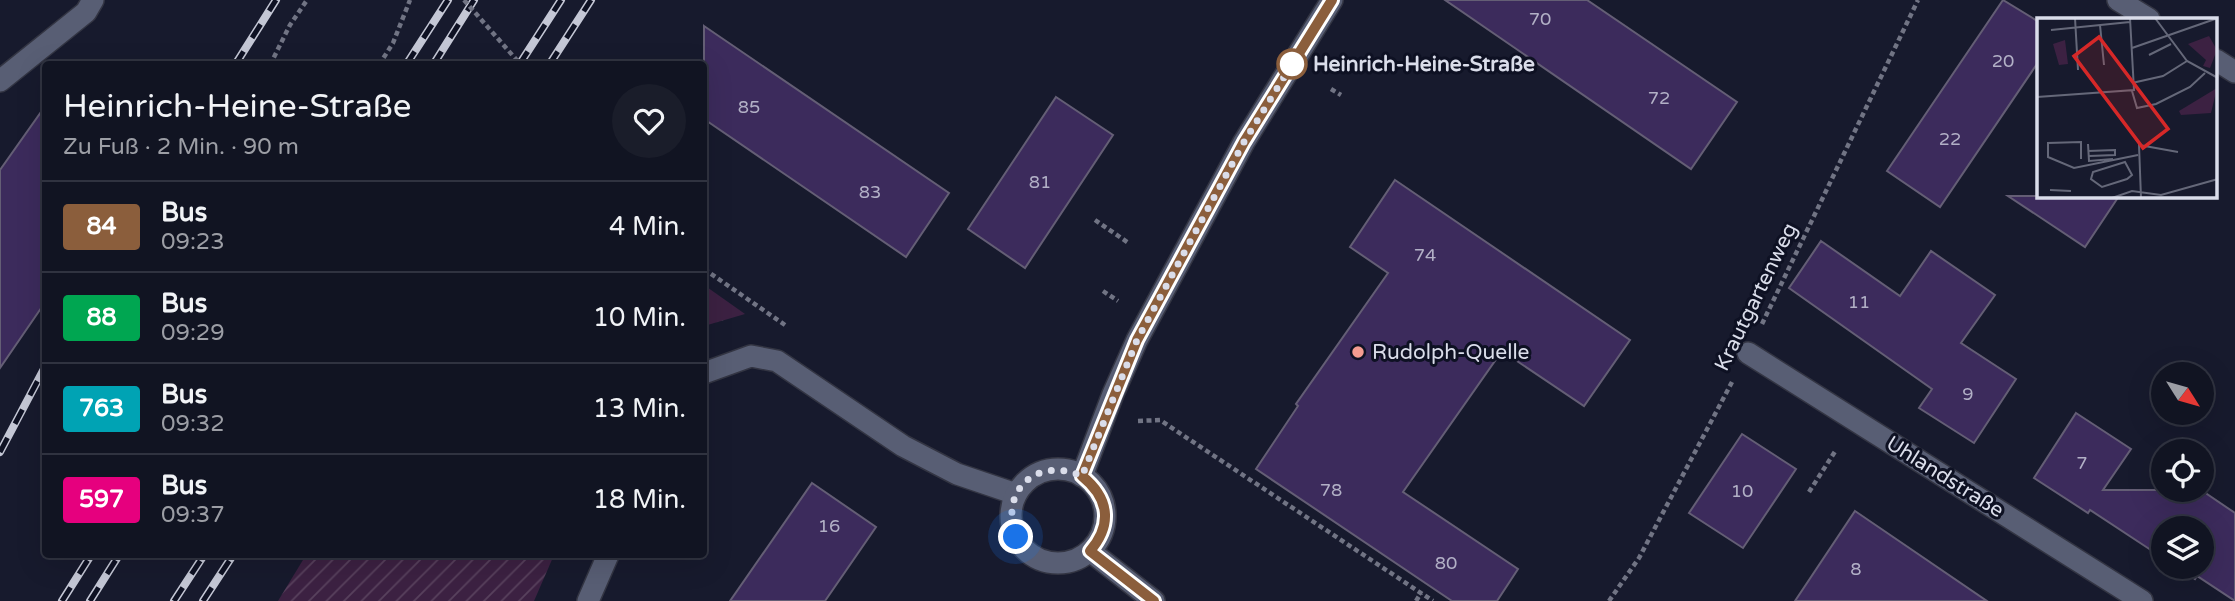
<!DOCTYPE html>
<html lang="de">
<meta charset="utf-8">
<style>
body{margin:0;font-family:"Varela Round",sans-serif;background:#1a1d2a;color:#f1f3f6;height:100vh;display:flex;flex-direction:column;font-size:26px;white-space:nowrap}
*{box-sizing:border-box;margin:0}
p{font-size:23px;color:#9c9ea5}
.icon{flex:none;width:38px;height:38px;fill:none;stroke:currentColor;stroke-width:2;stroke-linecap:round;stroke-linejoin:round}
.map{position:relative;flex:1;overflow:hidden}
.side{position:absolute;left:42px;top:61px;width:665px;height:497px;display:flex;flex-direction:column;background:#111422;border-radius:7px;box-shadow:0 7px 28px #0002,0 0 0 2px #303340}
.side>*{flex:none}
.badge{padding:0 14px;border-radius:5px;font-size:24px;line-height:46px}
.needle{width:46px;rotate:127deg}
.tools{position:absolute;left:2151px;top:362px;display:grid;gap:14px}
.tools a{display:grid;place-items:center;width:63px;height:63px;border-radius:50%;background:#111422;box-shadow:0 7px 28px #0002,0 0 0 2px #303340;font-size:35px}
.you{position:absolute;width:35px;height:35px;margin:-18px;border:5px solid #fff;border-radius:50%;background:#1a73e8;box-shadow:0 0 0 10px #1a73e833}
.map>.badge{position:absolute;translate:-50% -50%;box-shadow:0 0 0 4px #fff}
.round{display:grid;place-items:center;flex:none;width:74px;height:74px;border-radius:37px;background:#1a1d2a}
.headline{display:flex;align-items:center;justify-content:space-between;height:119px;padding:0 21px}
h1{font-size:33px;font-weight:600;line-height:52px}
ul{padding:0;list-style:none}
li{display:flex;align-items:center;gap:21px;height:91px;padding:0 21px;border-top:2px solid #303340}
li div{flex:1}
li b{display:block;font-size:26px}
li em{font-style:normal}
li .badge{min-width:77px;font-weight:700;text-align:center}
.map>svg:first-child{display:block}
.grass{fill:url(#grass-tufts)}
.garden{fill:url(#garden-furrows)}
.building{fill:#3c2b5c;stroke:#645e75;stroke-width:2}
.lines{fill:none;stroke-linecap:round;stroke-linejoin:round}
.street-casing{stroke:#333543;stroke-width:24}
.path{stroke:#717484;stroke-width:4.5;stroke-dasharray:5 3.5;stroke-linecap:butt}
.street{stroke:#585e74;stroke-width:21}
.rail-casing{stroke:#c4c7d5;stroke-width:8}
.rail{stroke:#0e1123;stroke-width:5;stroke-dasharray:16;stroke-linecap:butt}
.path-bridge{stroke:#717484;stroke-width:4.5;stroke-dasharray:5 3.5;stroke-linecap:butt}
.line-casing{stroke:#fff;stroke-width:16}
.line{stroke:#8b5e3c;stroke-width:10}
.walk{stroke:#daddea;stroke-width:7;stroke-dasharray:0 12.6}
.stop-dot{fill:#fff;stroke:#8b5e3c;stroke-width:3.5}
.poi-dot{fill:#f59c91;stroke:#0e1123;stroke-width:2.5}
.labels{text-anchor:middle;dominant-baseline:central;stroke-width:6;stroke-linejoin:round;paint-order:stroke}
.number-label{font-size:18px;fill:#b2b0c6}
.stop-label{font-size:21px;font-weight:bold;fill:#daddea;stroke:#0e1123;text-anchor:start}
.street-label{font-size:21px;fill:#daddea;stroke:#0e1123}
.poi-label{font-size:21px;fill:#daddea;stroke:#0e1123;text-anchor:start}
.inset-road{fill:none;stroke:#656879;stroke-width:2}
.view{fill:#d62828;fill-opacity:0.15;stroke:#d62828;stroke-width:3.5}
.inset-edge{fill:none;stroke:#daddea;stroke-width:3.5}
</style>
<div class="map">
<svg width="2235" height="601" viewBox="0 0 2235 601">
<defs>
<pattern id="grass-tufts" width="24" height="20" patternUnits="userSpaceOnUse" patternTransform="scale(1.75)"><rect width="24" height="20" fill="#3c2142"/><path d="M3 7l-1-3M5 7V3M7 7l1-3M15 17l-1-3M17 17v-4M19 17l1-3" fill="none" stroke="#58415d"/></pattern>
<pattern id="garden-furrows" width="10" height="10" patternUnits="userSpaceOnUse" patternTransform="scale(1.75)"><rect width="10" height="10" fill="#3c2142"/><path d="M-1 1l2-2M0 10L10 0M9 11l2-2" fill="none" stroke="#58415d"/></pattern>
</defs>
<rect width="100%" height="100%" fill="#171a2d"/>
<polygon class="grass" points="704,285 745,314 704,326"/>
<polygon class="garden" points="306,555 554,555 534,601 278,601"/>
<g class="building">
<polygon points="1445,0 1587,0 1737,102 1691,169"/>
<polygon points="2003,0 2039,22 2039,61 1940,207 1887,171"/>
<polygon points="704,26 949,193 906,257 704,119"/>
<polygon points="1056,97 1113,135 1025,268 968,229"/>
<polygon points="46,105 46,301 0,368 0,170"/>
<polygon points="1395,180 1630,340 1584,406 1502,351 1403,492 1518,569 1497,601 1452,601 1256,469 1298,406 1296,404 1388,273 1350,247"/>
<polygon points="2008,196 2119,196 2085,247"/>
<polygon points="1821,241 1900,296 1931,251 1995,295 1961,343 2016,379 1974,443 1919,408 1932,389 1789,288"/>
<polygon points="2076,413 2131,449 2103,490 2201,490 2235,513 2235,601 2197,576 2195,579 2177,567 2202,567 2202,528 2163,528 2163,558 2090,510 2088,513 2034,478"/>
<polygon points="1742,434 1796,469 1743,548 1689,513"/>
<polygon points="812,483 876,527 825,601 730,601"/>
<polygon points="1855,511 1987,601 1795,601"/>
</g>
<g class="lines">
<g class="street-casing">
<g id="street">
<polyline points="2118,0 2149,19"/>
<polyline points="2216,60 2235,72"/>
<polyline points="0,81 86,12 93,0"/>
<polyline points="1748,353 2142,601"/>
<polyline points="704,373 751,356 777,361 903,446 957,474 1016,494"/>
<circle cx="1058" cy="516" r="47"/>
<polyline points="1082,476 1113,394 1137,340 1244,142 1332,0"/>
<polyline points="1090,551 1154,601"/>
<polyline points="588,601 608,555"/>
</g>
</g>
<g class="path">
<polyline points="270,65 290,25 307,0"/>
<polyline points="379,65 393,43 410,0"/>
<polyline points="1331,89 1341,95"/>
<polyline points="1095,220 1130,244"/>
<polyline points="704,269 785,325"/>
<polyline points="1103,291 1118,301"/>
<polyline points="1762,324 1918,0"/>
<polyline points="1138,421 1160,420 1433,601"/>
<polyline points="1809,492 1836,450"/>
<polyline points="1416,601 1421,593"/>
<polyline points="1609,601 1639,558 1732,382"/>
</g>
<use href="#street" class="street"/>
<g class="rail-casing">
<g id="rail">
<polyline points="235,65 276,0"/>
<polyline points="406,65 448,0"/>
<polyline points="433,65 474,0"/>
<polyline points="519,65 561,0"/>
<polyline points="549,65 591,0"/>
<polyline points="0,452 46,365"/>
<polyline points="62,601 91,555"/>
<polyline points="90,601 119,555"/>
<polyline points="174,601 204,555"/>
<polyline points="203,601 233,555"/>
</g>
</g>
<use href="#rail" class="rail"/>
<polyline class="path-bridge" points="464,0 521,65"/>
</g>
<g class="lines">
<g class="line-casing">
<path id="line" d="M 1154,601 L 1090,551 C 1113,524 1109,498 1082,476 L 1137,340 L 1244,142 L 1332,0"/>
</g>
<use href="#line" class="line"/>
<path class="walk" d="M 1016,537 C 999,490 1037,456 1082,476 L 1137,340 L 1244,142 L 1297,56 L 1292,64"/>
</g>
<circle class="stop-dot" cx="1292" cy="64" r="14"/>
<circle class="poi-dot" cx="1358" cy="352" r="7"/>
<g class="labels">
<g class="number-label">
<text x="1540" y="19">70</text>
<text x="2003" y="61">20</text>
<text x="1659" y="98">72</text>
<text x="749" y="107">85</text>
<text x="1950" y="139">22</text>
<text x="1040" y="182">81</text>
<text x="870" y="192">83</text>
<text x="1425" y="255">74</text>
<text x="1859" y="302">11</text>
<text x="1968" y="394">9</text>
<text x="2082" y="463">7</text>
<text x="1331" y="490">78</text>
<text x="1742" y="491">10</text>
<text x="829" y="526">16</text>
<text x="1446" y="563">80</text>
<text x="1856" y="569">8</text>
</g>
<g class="stop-label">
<text x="1313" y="64">Heinrich-Heine-Straße</text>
</g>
<g class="street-label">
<text transform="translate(1756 297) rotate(-64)">Krautgartenweg</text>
<text transform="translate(1945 477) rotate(32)">Uhlandstraße</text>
</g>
<g class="poi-label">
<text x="1372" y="352">Rudolph-Quelle</text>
</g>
</g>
<g transform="translate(2037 18)">
<rect width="180" height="180" fill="#171a2d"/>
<path d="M 28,22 L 31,46 L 22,47 L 16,26 ZM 180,70 L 174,95 L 144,97 L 142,93 Z" fill="#3c2142"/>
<path d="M 172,18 L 180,32 L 173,50 L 166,48 L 169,42 L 151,26 Z" fill="#3c2142"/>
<path class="inset-road" d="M 38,0 L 41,52M 118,0 L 150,43 L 181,60M 63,7 L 67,47M 14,12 L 93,4M 95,30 L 181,0M 112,37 L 134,26M 95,65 L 126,58 L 150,43M 95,73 L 100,90 L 119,86 L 153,69 L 168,55M 0,79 L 97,72 L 93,0M 51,126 L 52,143 L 76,141M 51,133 L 78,132 L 78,137 L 52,138M 44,141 L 44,124 L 11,125 L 11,139 L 37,150 L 101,137M 88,144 L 95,157 L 90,161 L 65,169 L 54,161 L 56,154 ZM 13,172 L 34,173M 75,180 L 95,173 L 124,177 L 181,161M 104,180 L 102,127 L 141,134"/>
<path class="view" d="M 62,19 L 131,111 L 106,130 L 37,38 Z"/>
<rect width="180" height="180" class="inset-edge"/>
</g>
</svg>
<div class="tools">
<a><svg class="needle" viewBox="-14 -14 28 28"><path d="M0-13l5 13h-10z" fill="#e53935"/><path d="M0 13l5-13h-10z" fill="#9c9ea5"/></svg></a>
<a><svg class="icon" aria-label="locate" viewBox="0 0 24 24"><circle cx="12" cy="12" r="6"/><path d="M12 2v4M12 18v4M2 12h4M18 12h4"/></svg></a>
<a><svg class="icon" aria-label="layers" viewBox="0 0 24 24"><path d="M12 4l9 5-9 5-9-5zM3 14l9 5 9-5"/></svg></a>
</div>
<div class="you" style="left:1016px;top:537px"></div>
<section class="side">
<div class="headline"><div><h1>Heinrich-Heine-Straße</h1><p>Zu Fuß · 2 Min. · 90 m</p></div><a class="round"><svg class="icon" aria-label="heart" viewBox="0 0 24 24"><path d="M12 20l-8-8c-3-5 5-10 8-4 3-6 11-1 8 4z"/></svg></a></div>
<ul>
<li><span class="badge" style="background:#8b5e3c;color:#fff">84</span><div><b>Bus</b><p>09:23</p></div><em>4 Min.</em></li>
<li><span class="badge" style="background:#00a651;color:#fff">88</span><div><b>Bus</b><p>09:29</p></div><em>10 Min.</em></li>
<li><span class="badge" style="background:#00a3b4;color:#fff">763</span><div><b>Bus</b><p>09:32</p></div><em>13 Min.</em></li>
<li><span class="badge" style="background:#e6007e;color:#fff">597</span><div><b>Bus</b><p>09:37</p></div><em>18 Min.</em></li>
</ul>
</section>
</div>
